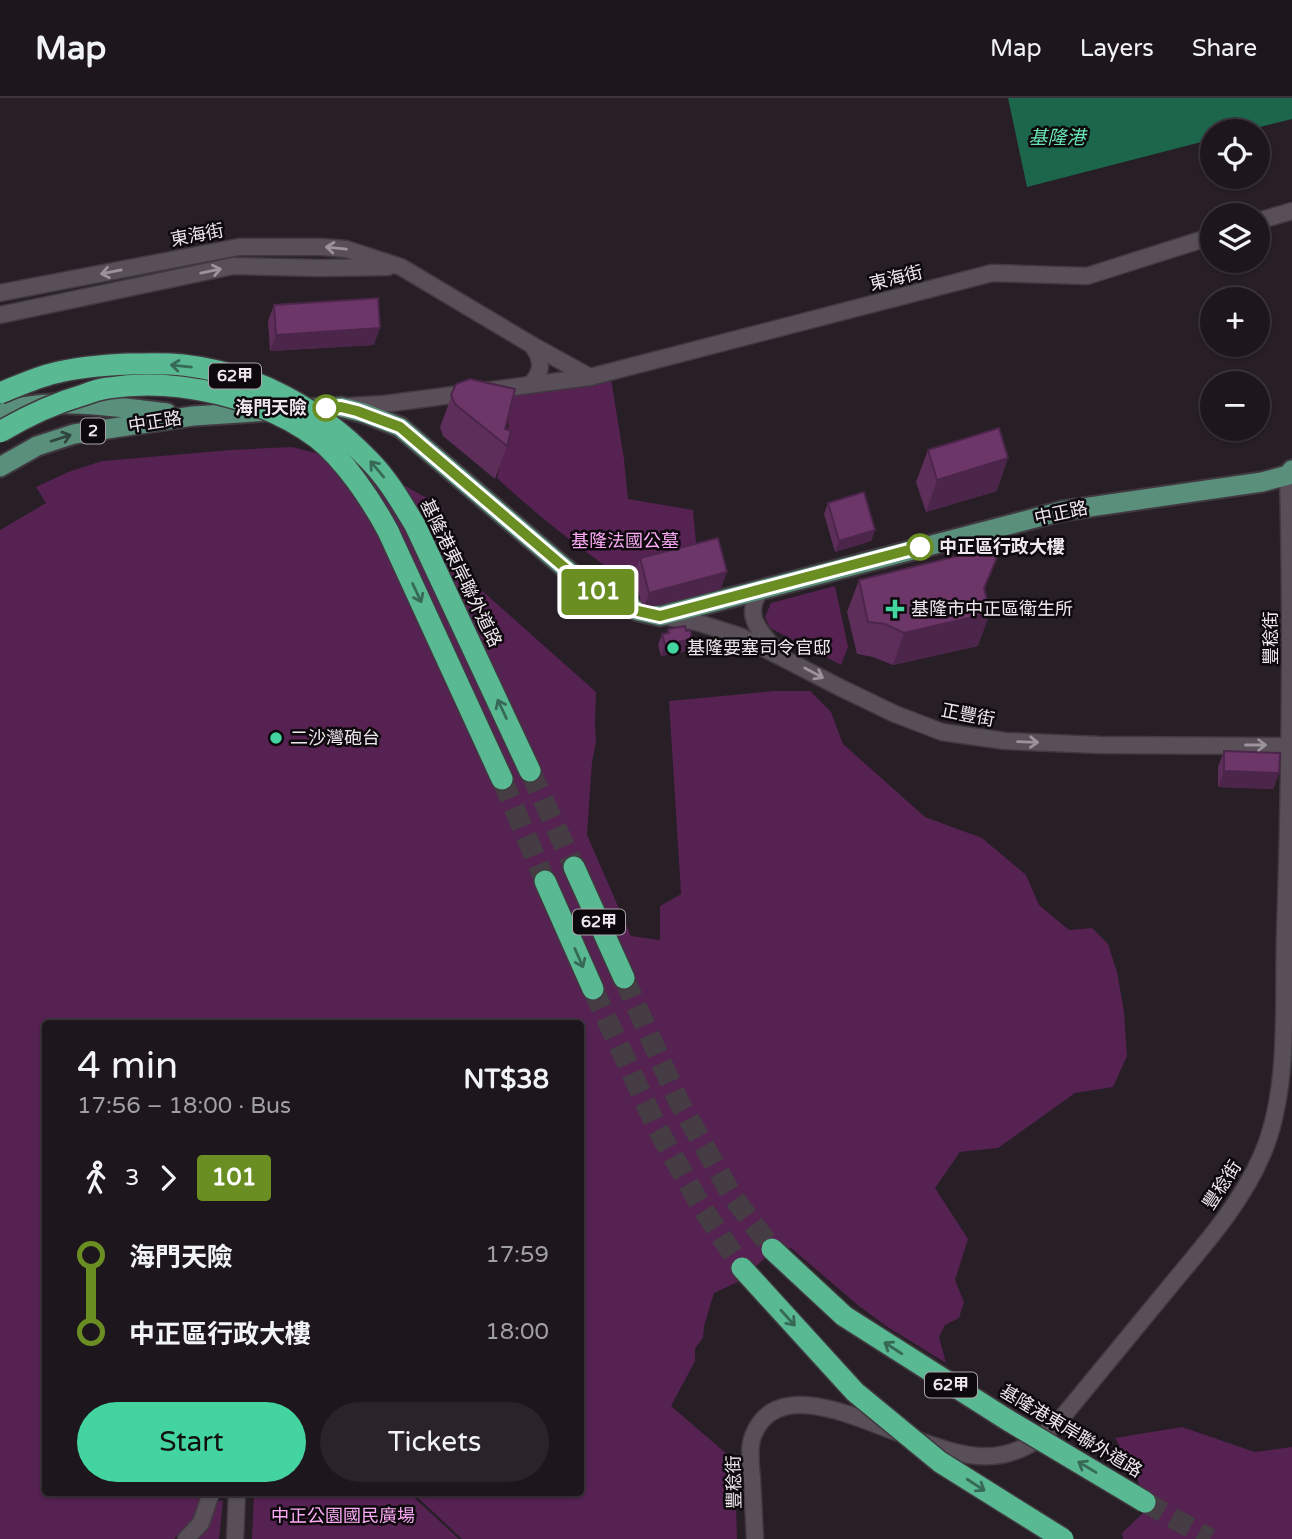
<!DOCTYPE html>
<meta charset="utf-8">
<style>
body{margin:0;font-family:"Varela Round","Noto Sans TC",sans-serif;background:#2a2329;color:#f1f3f6;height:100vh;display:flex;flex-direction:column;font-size:26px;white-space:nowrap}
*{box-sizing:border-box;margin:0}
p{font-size:23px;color:#a09fa3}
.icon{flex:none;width:38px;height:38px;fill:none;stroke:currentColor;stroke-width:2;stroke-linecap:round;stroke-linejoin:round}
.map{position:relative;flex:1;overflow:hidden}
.sheet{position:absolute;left:42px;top:922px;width:542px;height:476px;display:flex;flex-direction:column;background:#1d161c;border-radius:7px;box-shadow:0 2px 5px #0004,0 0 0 2px #3b353b}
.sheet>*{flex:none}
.badge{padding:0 14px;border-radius:5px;font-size:24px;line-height:46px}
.controls{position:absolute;left:1200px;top:21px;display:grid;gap:14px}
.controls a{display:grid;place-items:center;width:70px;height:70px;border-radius:50%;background:#1d161c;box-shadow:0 2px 5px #0004,0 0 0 2px #3b353b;font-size:35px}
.map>.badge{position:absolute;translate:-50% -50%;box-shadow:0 0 0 4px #fff}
.legs{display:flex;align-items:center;gap:10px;height:77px;padding:0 35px;font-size:23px}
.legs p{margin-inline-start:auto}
.overview{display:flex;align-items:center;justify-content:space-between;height:119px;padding:0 35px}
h1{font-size:38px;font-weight:600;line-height:52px}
.primary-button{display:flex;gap:14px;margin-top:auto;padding:14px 35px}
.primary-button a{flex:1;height:80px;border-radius:42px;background:#43d4a0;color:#111;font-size:28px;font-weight:600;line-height:80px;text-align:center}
.primary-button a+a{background:#2a2329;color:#f1f3f6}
ul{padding:0 35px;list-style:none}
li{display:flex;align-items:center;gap:24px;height:77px;font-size:26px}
li i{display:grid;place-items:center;width:10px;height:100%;margin:0 9px;background:currentColor}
li i::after{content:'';width:18px;height:18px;margin:-9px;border:5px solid;border-radius:50%;background:#1d161c}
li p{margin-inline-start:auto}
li:first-child i{background:linear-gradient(#0000 50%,currentColor 0)}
li:last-child i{background:linear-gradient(currentColor 50%,#0000 0)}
header{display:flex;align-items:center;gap:42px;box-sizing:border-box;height:98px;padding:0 35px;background:#1d161c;border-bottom:2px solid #3b353b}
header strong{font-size:33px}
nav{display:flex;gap:38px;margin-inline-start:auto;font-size:24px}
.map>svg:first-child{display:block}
.green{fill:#552252}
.water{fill:#1c664b}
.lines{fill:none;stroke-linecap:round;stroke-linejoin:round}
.highway-tunnel{stroke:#453c44;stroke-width:21;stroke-dasharray:21 10;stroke-linecap:butt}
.minor-casing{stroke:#413940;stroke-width:19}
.major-casing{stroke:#413940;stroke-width:23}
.highway-casing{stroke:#413940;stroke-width:24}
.minor{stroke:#594f58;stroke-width:16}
.major{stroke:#598f7b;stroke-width:19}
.highway{stroke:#59b992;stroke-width:21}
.highway-bridge-casing{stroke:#413940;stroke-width:24;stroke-linecap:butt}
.highway-bridge{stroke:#59b992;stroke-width:21}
.wall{fill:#5e2e5a}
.shaded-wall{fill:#4c264a}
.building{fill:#6d3669;stroke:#4c264a;stroke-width:2}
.oneway{stroke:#9c939b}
.oneway2{stroke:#376a56}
.oneway3{stroke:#2f453e}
.line-1-casing{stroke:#fff;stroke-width:16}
.line-1{stroke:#6b8e23;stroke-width:10}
.stop-1-dot{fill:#fff;stroke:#6b8e23;stroke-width:3.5}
.poi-dot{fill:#43d4a0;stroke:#0d090d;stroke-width:2.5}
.labels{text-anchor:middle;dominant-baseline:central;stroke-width:5;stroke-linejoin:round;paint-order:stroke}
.shield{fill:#0d090d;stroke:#aaa4aa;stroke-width:2}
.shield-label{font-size:16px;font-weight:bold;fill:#eee7ed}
.street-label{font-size:18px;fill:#eee7ed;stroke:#0d090d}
.stop-label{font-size:18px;font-weight:bold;fill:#eee7ed;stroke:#0d090d;text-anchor:end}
.park-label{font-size:18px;fill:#fba9f4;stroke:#0d090d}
.poi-label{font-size:18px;fill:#eee7ed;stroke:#0d090d;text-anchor:start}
.water-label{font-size:19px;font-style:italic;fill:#67e6b4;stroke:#0d090d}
</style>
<header>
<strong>Map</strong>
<nav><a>Map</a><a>Layers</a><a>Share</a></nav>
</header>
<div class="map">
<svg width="1292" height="1441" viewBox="0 0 1292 1441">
<rect width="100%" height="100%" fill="#271e26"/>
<g class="green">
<path d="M 611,281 L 624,361 L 628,401 L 693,412 L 697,455 L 645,490 C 622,481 601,465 581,450 C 551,428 524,405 497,380 L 509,326 L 501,316 L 459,303 Z"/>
<polygon points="292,349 371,369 443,409 435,451 596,594 595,625 596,644 592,664 587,737 631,838 660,842 660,808 681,796 669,603 774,593 810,593 831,614 843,646 925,719 982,740 1026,777 1039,807 1069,832 1092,830 1108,846 1117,874 1124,914 1127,958 1113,989 1075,995 998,1050 960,1054 935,1090 968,1141 955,1182 964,1204 959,1220 945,1227 939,1239 946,1265 886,1228 859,1208 791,1150 777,1149 740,1183 714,1195 704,1228 703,1240 695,1250 695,1263 671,1308 735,1363 737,1441 462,1441 413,1395 581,1395 581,926 46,926 46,1395 203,1395 194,1421 174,1441 0,1441 0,432 46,405 36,389 68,374 102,363 231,352"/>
<polygon points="835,488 848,549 841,567 770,530 765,519 771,505"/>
<polygon points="1182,1329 1255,1354 1292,1349 1292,1441 1123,1441 1122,1435 1144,1414 1138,1382 1115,1340"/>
<polygon points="254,1395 409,1395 459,1441 252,1441"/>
<polygon points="223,1402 219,1441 195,1441 215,1404"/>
</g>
<polygon class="water" points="1008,0 1292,0 1292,21 1243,33 1213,33 1213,41 1027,89"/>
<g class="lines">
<g class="highway-tunnel">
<polyline points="530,673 574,769"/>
<polyline points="502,681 545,783"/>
<polyline points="624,880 678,1002 733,1099 772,1151"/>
<polyline points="593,891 657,1030 701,1108 742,1170"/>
<polyline points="1145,1404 1210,1441"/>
</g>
<g class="minor-casing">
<g id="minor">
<polyline points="1258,123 1292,113"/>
<polyline points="0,195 239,149 322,149 346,151 401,169 532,247 590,279 992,175 1087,178 1213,138"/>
<polyline points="0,217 233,168 320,170 388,169"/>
<path d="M 530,287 C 543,274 543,262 532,247"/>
<polyline points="350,308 384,306 590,279"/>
<path d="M 762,490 C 743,516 757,530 775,551"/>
<polyline points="662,518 696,524 740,538 841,590 895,616 942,634 1005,643 1100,647 1292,648"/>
<path d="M 920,1343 C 960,1357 996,1369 1035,1343 C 1044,1337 1052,1329 1060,1322 C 1097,1277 1134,1232 1171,1187 C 1204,1147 1241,1106 1262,1057 C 1290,993 1283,907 1285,838 C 1290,684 1292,530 1288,377"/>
<polyline points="186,1441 201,1425 211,1395"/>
<polyline points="235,1441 237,1395"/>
<path d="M 755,1441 C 754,1421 753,1401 752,1381 C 751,1368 748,1351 753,1338 C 776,1278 858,1321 899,1335"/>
</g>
</g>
<g class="major-casing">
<g id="major">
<polyline points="300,311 341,309 364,315 400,329 585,487 638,513 660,518 1062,413 1262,384 1288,377 1292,372"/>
<path d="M 0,317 C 34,296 127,310 167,315"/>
<polyline points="0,369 37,348 74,336 193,318 270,313"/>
</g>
</g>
<g class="highway-casing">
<g id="highway">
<polyline points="415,427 530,673"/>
<polyline points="388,433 502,681"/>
<polyline points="574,769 624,880"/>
<polyline points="545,783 593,891"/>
</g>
</g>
<use href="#minor" class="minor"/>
<use href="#major" class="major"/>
<use href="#highway" class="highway"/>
<g class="highway-bridge-casing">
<g id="highway-bridge">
<path d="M 0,295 C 18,288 37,279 55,275 C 79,269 105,267 129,266 C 147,266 165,265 183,267 C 255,275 319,310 369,362 C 388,381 401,404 415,427"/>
<path d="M 0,334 C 27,318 52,306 83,297 C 91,294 100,291 108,290 C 176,279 262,299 317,340 C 344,361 372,403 388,433"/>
<polyline points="772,1151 844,1218 1006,1321 1145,1404"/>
<polyline points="742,1170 855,1294 940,1364 1063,1441"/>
</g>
</g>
<use href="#highway-bridge" class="highway-bridge"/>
</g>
<g class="wall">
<polygon points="274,207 374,247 270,253 268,223"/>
<polygon points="456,286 505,331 507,348 495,381 443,338 440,329"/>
<polygon points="1258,300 1269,304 1262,322 1258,320"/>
<polygon points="928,352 997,393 926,414 916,384"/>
<polygon points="828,405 875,432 871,443 835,454 824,416"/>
<polygon points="640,460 721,491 643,511 634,477"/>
<polygon points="859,482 985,493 978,548 893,567 873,559 857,556 847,514"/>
<polygon points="668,531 686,533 692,541 688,553 661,558 658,547 662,536 667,535"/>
<polygon points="1224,653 1279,675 1273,691 1218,689 1218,669"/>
</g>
<g class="shaded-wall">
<polygon points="380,230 374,247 270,253 276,237"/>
<polygon points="1008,360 997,393 926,414 937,382"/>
<polygon points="875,432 871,443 835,454 839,443"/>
<polygon points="998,457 974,519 990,515 978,548 893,567 904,535 984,490"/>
<polygon points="727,474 721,491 643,511 649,495"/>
<polygon points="692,541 688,553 661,558 665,547"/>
<polygon points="1224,673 1279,675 1273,691 1218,689"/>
</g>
<g class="building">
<polygon points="378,200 380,230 276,237 274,207"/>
<polygon points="470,281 515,291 505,331 511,333 507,348 455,306 451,297 456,286"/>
<polygon points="1258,300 1269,304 1264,316 1258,314"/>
<polygon points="999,330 1008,360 937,382 928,352"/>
<polygon points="864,394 875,432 839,443 828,405"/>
<polygon points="718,440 727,474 649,495 640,460"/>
<polygon points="990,450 998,457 984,490 990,515 904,535 885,526 868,524 859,482"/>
<polygon points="685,528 686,533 690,532 692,541 665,547 662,536 669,535 668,531"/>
<polygon points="1224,653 1280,655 1279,675 1224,673"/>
</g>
<defs><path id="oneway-shaft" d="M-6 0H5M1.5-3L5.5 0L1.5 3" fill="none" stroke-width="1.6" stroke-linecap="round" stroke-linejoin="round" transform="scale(1.75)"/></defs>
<g class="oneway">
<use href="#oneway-shaft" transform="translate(336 150) rotate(-174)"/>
<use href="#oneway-shaft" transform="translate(211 173) rotate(-12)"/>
<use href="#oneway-shaft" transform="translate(111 174) rotate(169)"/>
<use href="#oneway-shaft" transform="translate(814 575) rotate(28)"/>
<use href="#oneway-shaft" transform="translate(1028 644) rotate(2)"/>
<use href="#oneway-shaft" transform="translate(1256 647)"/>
</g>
<g class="oneway2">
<use href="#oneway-shaft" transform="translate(181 268) rotate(-174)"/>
<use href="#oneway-shaft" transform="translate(377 371) rotate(-130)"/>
<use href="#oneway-shaft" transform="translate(417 495) rotate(65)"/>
<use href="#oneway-shaft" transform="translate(502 611) rotate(-115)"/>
<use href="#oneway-shaft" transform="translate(579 860) rotate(66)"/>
<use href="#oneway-shaft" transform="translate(788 1220) rotate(48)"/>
<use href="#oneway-shaft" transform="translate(893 1250) rotate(-147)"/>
<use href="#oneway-shaft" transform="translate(1087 1369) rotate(-149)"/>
<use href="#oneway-shaft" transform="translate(976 1387) rotate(33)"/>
</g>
<use class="oneway3" href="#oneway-shaft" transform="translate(61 340) rotate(-18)"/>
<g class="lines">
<g class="line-1-casing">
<polyline id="line-1" points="326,310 341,309 357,313 400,329 585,487 638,513 660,518 920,449"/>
</g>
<use href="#line-1" class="line-1"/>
</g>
<g class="stop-1-dot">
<circle cx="326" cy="310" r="12"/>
<circle cx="920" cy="449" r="12"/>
</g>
<g class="poi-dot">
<path d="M891.5 500.5h7v7h7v7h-7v7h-7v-7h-7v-7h7z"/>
<circle cx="673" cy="550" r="7"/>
<circle cx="276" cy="640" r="7"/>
</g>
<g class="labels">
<g class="shield">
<rect x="209" y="265.5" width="52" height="25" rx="5"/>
<rect x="81" y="320.5" width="24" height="25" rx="5"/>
<rect x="573" y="811.5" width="52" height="25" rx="5"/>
<rect x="925" y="1274.5" width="52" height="25" rx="5"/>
</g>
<g class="shield-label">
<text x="235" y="278">62甲</text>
<text x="93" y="333">2</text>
<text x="599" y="824">62甲</text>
<text x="951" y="1287">62甲</text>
</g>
<g class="street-label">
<text transform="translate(197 137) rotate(-11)">東海街</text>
<text transform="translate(896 180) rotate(-14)">東海街</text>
<text transform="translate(155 324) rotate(-9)">中正路</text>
<text transform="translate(1061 415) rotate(-12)">中正路</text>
<text transform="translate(461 475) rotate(64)">基隆港東岸聯外道路</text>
<text transform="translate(1271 540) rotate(-90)">豐稔街</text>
<text transform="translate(968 617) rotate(11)">正豐街</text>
<text transform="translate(1222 1087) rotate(-57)">豐稔街</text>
<text transform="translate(1071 1333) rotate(31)">基隆港東岸聯外道路</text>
<text transform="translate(734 1384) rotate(-91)">豐稔街</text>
</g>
<g class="stop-label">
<text x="307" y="310">海門天險</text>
<text x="939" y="449" text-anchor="start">中正區行政大樓</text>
</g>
<g class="park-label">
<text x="625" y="443">基隆法國公墓</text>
<text x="343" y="1418">中正公園國民廣場</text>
</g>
<g class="poi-label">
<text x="911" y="511">基隆市中正區衛生所</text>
<text x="687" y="550">基隆要塞司令官邸</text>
<text x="290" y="640">二沙灣砲台</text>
</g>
<g class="water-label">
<text x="1057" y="40">基隆港</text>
</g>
</g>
</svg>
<div class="controls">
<a><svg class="icon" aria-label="locate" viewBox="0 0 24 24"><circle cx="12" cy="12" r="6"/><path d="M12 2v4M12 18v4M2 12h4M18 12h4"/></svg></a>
<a><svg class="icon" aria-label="layers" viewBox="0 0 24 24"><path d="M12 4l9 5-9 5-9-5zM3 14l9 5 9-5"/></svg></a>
<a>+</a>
<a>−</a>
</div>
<b class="badge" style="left:598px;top:494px;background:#6b8e23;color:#fff">101</b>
<section class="sheet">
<div class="overview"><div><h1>4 min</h1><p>17:56 – 18:00 · Bus</p></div><b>NT$38</b></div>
<div class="legs"><svg class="icon" aria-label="walk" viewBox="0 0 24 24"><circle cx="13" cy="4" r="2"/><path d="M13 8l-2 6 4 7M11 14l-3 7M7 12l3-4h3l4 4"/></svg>3<svg class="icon" aria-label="forward" viewBox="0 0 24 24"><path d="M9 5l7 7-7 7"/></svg><b class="badge" style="background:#6b8e23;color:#fff">101</b></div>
<ul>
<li><i style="color:#6b8e23"></i><b>海門天險</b><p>17:59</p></li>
<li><i style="color:#6b8e23"></i><b>中正區行政大樓</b><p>18:00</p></li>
</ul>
<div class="primary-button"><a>Start</a><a>Tickets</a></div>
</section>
</div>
